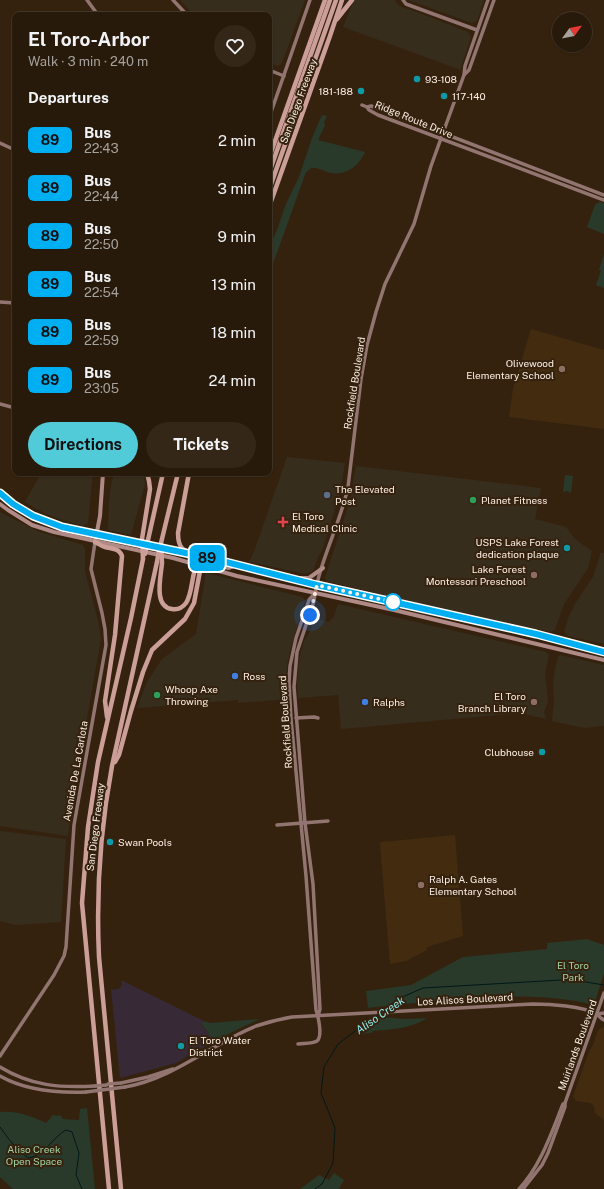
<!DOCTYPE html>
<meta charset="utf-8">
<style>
body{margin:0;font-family:"Public Sans",sans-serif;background:#342718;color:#f1f3f6;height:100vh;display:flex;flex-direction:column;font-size:15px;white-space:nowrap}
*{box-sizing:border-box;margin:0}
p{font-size:13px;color:#a5a19c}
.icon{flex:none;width:22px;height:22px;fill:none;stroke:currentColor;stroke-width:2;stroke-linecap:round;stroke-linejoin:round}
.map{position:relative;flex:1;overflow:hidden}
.drawer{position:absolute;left:12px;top:12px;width:260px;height:464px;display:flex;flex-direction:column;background:#281a0a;border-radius:8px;box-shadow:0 1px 3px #0004,0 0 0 1px #44382b}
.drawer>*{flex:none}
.badge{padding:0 8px;border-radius:6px;font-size:14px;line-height:26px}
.needle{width:26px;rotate:57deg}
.tools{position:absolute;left:552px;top:12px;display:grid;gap:8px}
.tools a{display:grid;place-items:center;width:40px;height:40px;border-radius:50%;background:#281a0a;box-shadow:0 1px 3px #0004,0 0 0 1px #44382b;font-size:20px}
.you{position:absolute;width:20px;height:20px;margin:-10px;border:3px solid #fff;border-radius:50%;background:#1a73e8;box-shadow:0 0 0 6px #1a73e833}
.map>.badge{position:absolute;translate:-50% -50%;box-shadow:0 0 0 2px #fff}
h2{padding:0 16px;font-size:15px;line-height:36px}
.round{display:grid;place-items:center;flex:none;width:42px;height:42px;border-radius:21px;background:#342718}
.head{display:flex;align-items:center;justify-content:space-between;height:68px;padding:0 16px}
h1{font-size:19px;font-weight:700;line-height:30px}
.button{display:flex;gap:8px;margin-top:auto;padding:8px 16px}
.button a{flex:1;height:46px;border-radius:24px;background:#52cbd8;color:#111;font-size:16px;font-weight:700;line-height:46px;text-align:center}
.button a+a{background:#342718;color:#f1f3f6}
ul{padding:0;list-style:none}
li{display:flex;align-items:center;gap:12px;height:48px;padding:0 16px}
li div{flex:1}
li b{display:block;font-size:15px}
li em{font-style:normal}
li .badge{min-width:44px;font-weight:700;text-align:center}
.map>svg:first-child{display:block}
.commercial{fill:#372d1d}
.industrial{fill:#372936}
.built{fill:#432b10}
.green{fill:#293a2a}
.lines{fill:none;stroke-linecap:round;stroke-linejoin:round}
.stream{stroke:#001819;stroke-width:1}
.secondary{stroke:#927571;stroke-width:3.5}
.primary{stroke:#b08a86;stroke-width:4}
.highway{stroke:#cb9e98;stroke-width:4.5}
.secondary-bridge{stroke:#927571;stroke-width:3.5}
.highway-bridge{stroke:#cb9e98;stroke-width:4.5}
.line-casing{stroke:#fff;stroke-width:9}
.line{stroke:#00aff2;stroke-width:6}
.walk{stroke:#fbeee2;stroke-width:4;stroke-dasharray:0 7.2}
.culture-dot{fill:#0f9aa8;stroke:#35220e;stroke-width:1.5}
.education-dot{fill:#8d6e63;stroke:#35220e;stroke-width:1.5}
.service-dot{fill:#5c6f8a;stroke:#35220e;stroke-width:1.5}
.leisure-dot{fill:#2e9e5b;stroke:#35220e;stroke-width:1.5}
.health-dot{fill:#e0444e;stroke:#35220e;stroke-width:1.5}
.stop-dot{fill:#fff;stroke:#00aff2;stroke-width:2}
.shop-dot{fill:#3f7fe0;stroke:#35220e;stroke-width:1.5}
.labels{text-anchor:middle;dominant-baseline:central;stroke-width:4;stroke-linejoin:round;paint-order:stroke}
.poi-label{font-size:10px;fill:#fbeee2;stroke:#35220e;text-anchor:start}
.street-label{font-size:10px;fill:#fbeee2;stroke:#35220e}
.park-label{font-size:10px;fill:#a1d3a4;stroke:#35220e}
.water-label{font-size:11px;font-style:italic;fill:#93ebee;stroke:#35220e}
</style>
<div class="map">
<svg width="604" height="1189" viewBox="0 0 604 1189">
<rect width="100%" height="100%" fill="#35220e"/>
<g class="commercial">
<polygon points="180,0 305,0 282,63 278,66 269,63 269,15 194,15"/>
<polygon points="354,0 395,0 397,4 401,7 414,11 468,32 471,37 462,64 461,70 343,27"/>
<polygon points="408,0 484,0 477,21 472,23"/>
<polygon points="287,457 345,463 340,493 322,551 319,555 313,571 306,574 249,562 255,549"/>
<polygon points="356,466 541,488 535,519 566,527 576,540 592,551 588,568 564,604 555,630 550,632 421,604 326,581 325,578 350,500"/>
<polygon points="48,473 93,473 88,523 84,526 59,519 44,513 25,502 39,477"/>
<polygon points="114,473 142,473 144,477 145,484 131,535 108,530 109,501 111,486"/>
<polygon points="0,512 37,531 83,545 85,549 85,572 98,620 101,639 72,804 68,836 0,826"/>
<polygon points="601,552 604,553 604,644 568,636 564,632 569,616 575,604 593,577"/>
<polygon points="206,573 303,597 305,601 290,651 287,665 286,684 287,699 238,703 238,700 137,708 147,682 162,659 196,634"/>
<polygon points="338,604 546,652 549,655 545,674 548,700 547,705 544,712 546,719 520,713 341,729 338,695 298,698 297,686 299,660 304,641 311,630 314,618 330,622 331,618 333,619"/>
<polygon points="560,655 604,665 604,726 584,728 552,721 554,701 553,687 554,674 558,657"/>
<polygon points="0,831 66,839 61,922 16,925 0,921"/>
</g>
<polygon class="industrial" points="121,980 204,1021 201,1025 207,1031 213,1042 176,1063 120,1078 111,989 114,990 120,988 122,984"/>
<g class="built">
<polygon points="531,329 604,350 604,429 509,417 513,389"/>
<polygon points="455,835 463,936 427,947 427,950 406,961 390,964 380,844 381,842"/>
<polygon points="604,1026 604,1120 594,1112 595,1109 593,1105 590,1103 576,1101 573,1096 589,1052 593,1045 598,1030"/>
</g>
<g class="green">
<path d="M 322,115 L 327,116 L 324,122 L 325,125 L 318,140 L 365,152 C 358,168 344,177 327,172 C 322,170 316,167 311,168 C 310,169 308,171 306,172 L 269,275 L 269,248 L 277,230 L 286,204 L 299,177 L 312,138 Z"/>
<polygon points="599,202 604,203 604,234 587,227 595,205"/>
<polygon points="604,254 604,288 596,285 601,271 599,270"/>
<polygon points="565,475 573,476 571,493 567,491 563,492"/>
<path d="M 587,939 L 604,945 L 604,973 L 595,1002 L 590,1004 C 540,992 488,997 438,1001 C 414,1003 391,1005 368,1008 L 366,991 L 411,985 L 463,957 L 547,949 L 547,943 Z"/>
<path d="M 383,1017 L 405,1019 L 427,1018 C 410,1029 392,1029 373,1031 L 371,1033 L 361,1034 L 359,1032 L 377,1018 Z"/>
<polygon points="260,1019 236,1030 213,1042 207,1031 201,1024 204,1021 210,1023"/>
<path d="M 87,1108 L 95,1189 L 13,1189 L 0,1177 L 0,1112 C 18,1111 30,1116 46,1123 L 53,1115 L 57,1116 L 60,1115 L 63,1119 L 79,1120 L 80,1109 Z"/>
<polygon points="334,1173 344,1180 339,1189 300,1189 319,1175 329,1180"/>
</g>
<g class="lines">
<g class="stream">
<polyline points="383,1010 400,998 423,988 561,980 580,981 604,985"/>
<path d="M 0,1127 C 7,1137 18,1152 29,1158 C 45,1155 53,1137 66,1130 L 72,1132 L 79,1153 L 76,1175 L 82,1189"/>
<polyline points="315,1189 322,1184 333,1163 335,1128 321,1093 324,1067 338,1044 379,1013"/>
</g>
<g class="secondary">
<polyline points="87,0 98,15"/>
<polyline points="173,0 187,15"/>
<polyline points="403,0 406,4 477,30"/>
<polyline points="269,70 284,76"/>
<polyline points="464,75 469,70 494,0"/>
<polyline points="362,105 367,107 371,106 385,111 604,195"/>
<polyline points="367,107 369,110 378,115 604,200"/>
<polyline points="269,118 310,0"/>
<polyline points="0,143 15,150"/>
<polyline points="0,302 15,303"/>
<polyline points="0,404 15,408"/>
<polyline points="296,718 314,717 318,718"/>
<polyline points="277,825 328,821"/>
<polyline points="597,1014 604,1013"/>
<path d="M 318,1016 L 320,1009 L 313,884 L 305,823 L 294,687 L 297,652 L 314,601 C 318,564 340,525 348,487 L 361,379 L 367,345 L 376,312 L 385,284 L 414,224 L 431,166 L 464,75 L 465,66 L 488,0"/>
<path d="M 298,1044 C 303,1043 312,1044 317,1041 C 323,1036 318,1016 316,1010 L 306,876 L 291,719 L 289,682 L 290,666 L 296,638 L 309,600 L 315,593"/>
<polyline points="0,1056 54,975 64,956 66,947 74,825 106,645 105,629 102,613 91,569 95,542"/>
<path d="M 0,1067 C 31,1086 60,1088 95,1086"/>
<path d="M 0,1076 C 26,1091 57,1093 86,1092"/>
<polyline points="121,1083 148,1077 173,1069"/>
<path d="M 125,1087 C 173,1079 211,1044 256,1026 C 268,1022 280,1019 292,1017 L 533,1004 C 549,1004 583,1006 597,1014 C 599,1016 601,1019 604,1020"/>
<path d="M 519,1189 C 541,1165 551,1134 563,1104 L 565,1103"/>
<polyline points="523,1189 542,1165 548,1153 565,1107 565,1103 604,993"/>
</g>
<g class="primary">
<path d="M 0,493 C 18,509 39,520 62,527 L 214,559 L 313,584 L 536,634 L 604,652"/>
<polyline points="0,504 8,510 32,525 54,532 173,558 237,576 394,610 604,660"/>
<polyline points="95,542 100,516 103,473"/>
<polyline points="211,569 214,565 229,568 237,565"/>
<polyline points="298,578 309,578 323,568"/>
</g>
<g class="highway">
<polyline points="337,19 352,0"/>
<polyline points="269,158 325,0"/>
<polyline points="269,173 330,0"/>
<polyline points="269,190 336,0"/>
<polyline points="269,207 330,36 342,0"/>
<path d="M 189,473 L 178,533 C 178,550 184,551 199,556"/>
<polyline points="142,539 150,489 149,481 147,473"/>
<polyline points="148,540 163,473"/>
<path d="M 95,542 C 98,543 101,546 105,547 C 112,549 119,548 122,556 L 115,635 L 105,701 L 107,717"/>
<polyline points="161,543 178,473"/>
<path d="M 162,563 C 161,576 153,607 172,609 C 178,610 183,607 186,603 C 193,592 191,576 197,564"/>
<polyline points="115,762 119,755 131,711 143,672 152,650 185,619 194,603 200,571 197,564"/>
<polyline points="109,1189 82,903 88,827 98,762 131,618 143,559"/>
<path d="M 121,1189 L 99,957 C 96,892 100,830 112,766 L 157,562"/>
</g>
<g class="secondary-bridge">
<polyline points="108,1084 121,1083"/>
<polyline points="95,1086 107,1085"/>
<polyline points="86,1092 125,1087"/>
</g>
<g class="highway-bridge">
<polyline points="142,539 143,559"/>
<polyline points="161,543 162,563"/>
<polyline points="145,554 148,540"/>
<polyline points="157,562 159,550"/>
</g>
</g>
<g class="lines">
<g class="line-casing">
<polyline id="line" points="0,493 13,504 33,516 62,527 214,559 317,585 536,634 604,652"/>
</g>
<use href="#line" class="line"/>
<polyline class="walk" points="310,615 317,585 393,602"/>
</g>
<g class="culture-dot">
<circle cx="417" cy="79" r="4"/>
<circle cx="361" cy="91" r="4"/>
<circle cx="444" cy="96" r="4"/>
<circle cx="567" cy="548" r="4"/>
<circle cx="542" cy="752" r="4"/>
<circle cx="110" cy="842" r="4"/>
<circle cx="181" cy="1046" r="4"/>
</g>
<g class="education-dot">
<circle cx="562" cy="369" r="4"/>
<circle cx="534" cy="575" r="4"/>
<circle cx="534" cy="702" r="4"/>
<circle cx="421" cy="885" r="4"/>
</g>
<circle class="service-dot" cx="327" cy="495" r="4"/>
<g class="leisure-dot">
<circle cx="473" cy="500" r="4"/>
<circle cx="157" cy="695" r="4"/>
</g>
<path class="health-dot" d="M281 516h4v4h4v4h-4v4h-4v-4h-4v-4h4z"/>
<circle class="stop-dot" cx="393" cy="602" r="8"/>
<g class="shop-dot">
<circle cx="235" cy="676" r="4"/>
<circle cx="365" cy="702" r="4"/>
</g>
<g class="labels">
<g class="poi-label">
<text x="425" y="79">93-108</text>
<text x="353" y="91" text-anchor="end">181-188</text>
<text x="452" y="96">117-140</text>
<text x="554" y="363" text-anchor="end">Olivewood<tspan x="554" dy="12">Elementary School</tspan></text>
<text x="335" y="489">The Elevated<tspan x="335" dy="12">Post</tspan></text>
<text x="481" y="500">Planet Fitness</text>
<text x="292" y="516">El Toro<tspan x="292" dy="12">Medical Clinic</tspan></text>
<text x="559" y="542" text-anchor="end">USPS Lake Forest<tspan x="559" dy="12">dedication plaque</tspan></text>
<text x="526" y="569" text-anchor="end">Lake Forest<tspan x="526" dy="12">Montessori Preschool</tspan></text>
<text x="243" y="676">Ross</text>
<text x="165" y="689">Whoop Axe<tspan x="165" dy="12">Throwing</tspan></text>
<text x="526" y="696" text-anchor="end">El Toro<tspan x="526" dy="12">Branch Library</tspan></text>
<text x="373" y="702">Ralphs</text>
<text x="534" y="752" text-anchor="end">Clubhouse</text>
<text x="118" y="842">Swan Pools</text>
<text x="429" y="879">Ralph A. Gates<tspan x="429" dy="12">Elementary School</tspan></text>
<text x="189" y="1040">El Toro Water<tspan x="189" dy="12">District</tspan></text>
</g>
<g class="street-label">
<text transform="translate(298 101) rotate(-70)">San Diego Freeway</text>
<text transform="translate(414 119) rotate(22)">Ridge Route Drive</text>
<text transform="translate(354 383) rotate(-81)">Rockfield Boulevard</text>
<text transform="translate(285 722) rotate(-94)">Rockfield Boulevard</text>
<text transform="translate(75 771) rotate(-80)">Avenida De La Carlota</text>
<text transform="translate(95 827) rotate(-83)">San Diego Freeway</text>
<text transform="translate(465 999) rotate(-3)">Los Alisos Boulevard</text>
<text transform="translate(577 1045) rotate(-70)">Muirlands Boulevard</text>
</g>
<g class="park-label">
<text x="573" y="965">El Toro<tspan x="573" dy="12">Park</tspan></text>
<text x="34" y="1149">Aliso Creek<tspan x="34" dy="12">Open Space</tspan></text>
</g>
<g class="water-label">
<text transform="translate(380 1015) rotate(-35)">Aliso Creek</text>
</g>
</g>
</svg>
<div class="tools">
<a><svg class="needle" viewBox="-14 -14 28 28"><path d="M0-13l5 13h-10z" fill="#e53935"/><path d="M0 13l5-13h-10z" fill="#a5a19c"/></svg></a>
</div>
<div class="you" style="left:310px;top:615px"></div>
<b class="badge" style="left:207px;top:558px;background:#00aff2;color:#111">89</b>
<section class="drawer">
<div class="head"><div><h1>El Toro-Arbor</h1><p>Walk · 3 min · 240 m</p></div><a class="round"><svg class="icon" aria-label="heart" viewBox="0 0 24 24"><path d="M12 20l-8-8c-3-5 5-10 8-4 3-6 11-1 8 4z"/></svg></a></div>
<h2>Departures</h2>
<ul>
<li><span class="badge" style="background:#00aff2;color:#111">89</span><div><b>Bus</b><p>22:43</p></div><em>2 min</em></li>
<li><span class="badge" style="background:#00aff2;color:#111">89</span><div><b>Bus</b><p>22:44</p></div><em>3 min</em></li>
<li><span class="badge" style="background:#00aff2;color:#111">89</span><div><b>Bus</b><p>22:50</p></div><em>9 min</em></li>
<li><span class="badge" style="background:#00aff2;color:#111">89</span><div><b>Bus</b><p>22:54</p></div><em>13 min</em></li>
<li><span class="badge" style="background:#00aff2;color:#111">89</span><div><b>Bus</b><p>22:59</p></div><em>18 min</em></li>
<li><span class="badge" style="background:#00aff2;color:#111">89</span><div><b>Bus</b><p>23:05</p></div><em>24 min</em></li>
</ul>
<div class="button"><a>Directions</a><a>Tickets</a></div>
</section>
</div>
